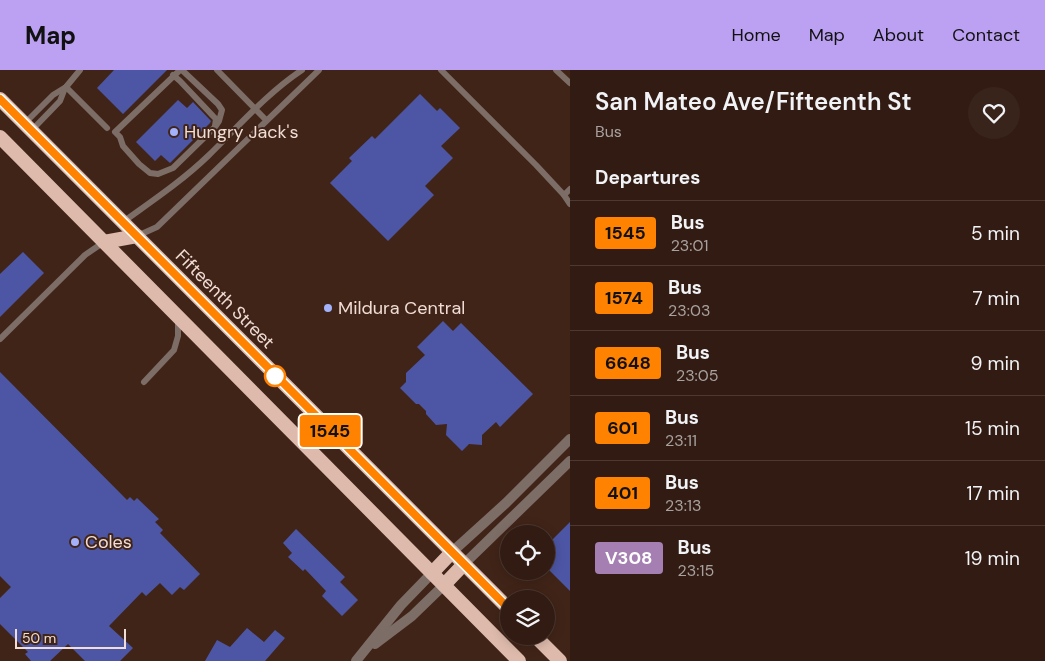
<!DOCTYPE html>
<style>
body{margin:0;font-family:"DM Sans",sans-serif;background:#39241b;color:#f1f3f6;height:100vh;display:flex;flex-direction:column;font-size:19px;white-space:nowrap}
*{box-sizing:border-box;margin:0}
p{font-size:16px;color:#a8a19f}
.icon{flex:none;width:28px;height:28px;fill:none;stroke:currentColor;stroke-width:2;stroke-linecap:round;stroke-linejoin:round}
.map{position:relative;flex:1;overflow:hidden}
.side{display:flex;flex-direction:column;background:#311b12;width:475px}
.side>*{flex:none}
.badge{padding:0 10px;border-radius:4px;font-size:18px;line-height:32px}
.fabs{position:absolute;left:500px;top:455px;display:grid;gap:10px}
.fabs a{display:grid;place-items:center;width:55px;height:55px;border-radius:50%;background:#311b12;box-shadow:0 2px 12px #0003,0 0 0 1px #4c3932;font-size:25px}
.scale{position:absolute;left:15px;bottom:12px;width:111px;box-sizing:border-box;padding-left:5px;border:2px solid #f0ddd5;border-top:0;font-size:14px;line-height:18px;white-space:nowrap;color:#f0ddd5;-webkit-text-stroke:4px #412418;paint-order:stroke}
.map>.badge{position:absolute;translate:-50% -50%;box-shadow:0 0 0 2px #fff}
h2{padding:0 25px;font-size:19px;line-height:45px}
.round{display:grid;place-items:center;flex:none;width:52px;height:52px;border-radius:26px;background:#39241b}
.head{display:flex;align-items:center;justify-content:space-between;height:85px;padding:0 25px}
h1{font-size:24px;font-weight:600;line-height:38px}
ul{padding:0;list-style:none}
li{display:flex;align-items:center;gap:15px;height:65px;padding:0 25px;border-top:1px solid #4c3932}
li div{flex:1}
li b{display:block;font-size:19px}
li em{font-style:normal}
li .badge{min-width:55px;font-weight:700;text-align:center}
header{display:flex;align-items:center;gap:30px;box-sizing:border-box;height:70px;padding:0 25px;background:#bca0f2;color:#111}
header strong{font-size:24px}
nav{display:flex;gap:28px;margin-inline-start:auto;font-size:18px}
main{display:flex;flex:1;min-height:0}
.map>svg:first-child{display:block}
.building{fill:#4d56a5}
.lines{fill:none;stroke-linecap:round;stroke-linejoin:round}
.service{stroke:#7d6d67;stroke-width:6}
.tertiary{stroke:#7d6d67;stroke-width:10}
.trunk{stroke:#ddbaac;stroke-width:14}
.line-casing{stroke:#fff;stroke-width:11}
.line{stroke:#ff8200;stroke-width:8}
.poi-dot{fill:#a4b2fc;stroke:#412418;stroke-width:2}
.stop-dot{fill:#fff;stroke:#ff8200;stroke-width:2.5}
.labels{text-anchor:middle;dominant-baseline:central;stroke-width:4;stroke-linejoin:round;paint-order:stroke}
.poi-label{font-size:18px;fill:#f0ddd5;stroke:#412418;text-anchor:start}
.street-label{font-size:18px;fill:#f0ddd5;stroke:#412418}
</style>
<header>
<strong>Map</strong>
<nav><a>Home</a><a>Map</a><a>About</a><a>Contact</a></nav>
</header>
<main>
<div class="map">
<svg width="570" height="591" viewBox="0 0 570 591">
<rect width="100%" height="100%" fill="#412418"/>
<g class="building">
<polygon points="114,0 167,0 123,44 97,18"/>
<polygon points="420,24 437,41 440,38 460,58 441,76 453,88 425,116 434,125 388,171 330,113 352,91 349,88 372,66 375,69"/>
<polygon points="178,30 187,38 193,32 211,51 210,53 170,93 161,85 155,91 136,72"/>
<polygon points="23,182 44,203 0,247 0,204"/>
<polygon points="443,251 453,261 461,253 533,324 500,357 496,352 482,365 482,375 469,374 462,381 446,365 447,354 436,355 426,344 426,341 419,334 416,334 400,318 406,312 406,303 425,285 417,277"/>
<polygon points="0,302 127,430 130,427 134,431 137,428 159,449 155,452 163,460 160,463 200,504 184,520 180,517 172,525 160,513 146,526 142,522 109,556 133,578 120,591 85,591 68,574 50,591 31,591 25,584 28,582 0,554 0,528 11,517 0,506"/>
<polygon points="570,452 570,521 546,497 546,476"/>
<polygon points="296,459 345,507 340,512 358,530 342,546 322,526 326,521 305,499 303,501 288,487 292,483 283,473"/>
<polygon points="247,558 264,572 275,560 285,568 265,591 205,591 217,570 230,577"/>
</g>
<g class="lines">
<g class="service">
<polyline points="180,0 115,62 120,67 123,76 139,94 150,103 158,104 173,98 215,57 219,51 222,40 218,34 182,0"/>
<polyline points="217,0 266,50"/>
<polyline points="441,0 536,95 564,125 570,134"/>
<polyline points="556,0 570,13"/>
<polyline points="173,5 180,11 213,46 216,49 215,56"/>
<polyline points="66,17 107,58"/>
<polyline points="24,54 53,25 66,17 80,0"/>
<polyline points="32,60 60,31 65,18"/>
<polyline points="564,125 570,119"/>
<path d="M 123,152 C 152,131 182,111 208,86 C 239,56 266,24 302,0"/>
<polyline points="137,166 157,157 319,0"/>
<polyline points="0,269 85,185 104,172"/>
<polyline points="144,312 174,280 178,266 178,249"/>
</g>
<g class="tertiary">
<polyline points="452,482 506,433 570,369"/>
<polyline points="464,494 570,391"/>
<polyline points="375,574 412,546 444,515"/>
<polyline points="356,591 401,535 432,503"/>
</g>
<g class="trunk">
<polyline points="0,29 509,539"/>
<polyline points="0,67 519,591"/>
<polyline points="104,172 137,166"/>
<polyline points="432,503 452,482"/>
<polyline points="444,515 464,494"/>
<polyline points="535,566 560,591"/>
</g>
</g>
<g class="lines">
<g class="line-casing">
<polyline id="line" points="0,29 509,539"/>
</g>
<use href="#line" class="line"/>
</g>
<g class="poi-dot">
<circle cx="174" cy="62" r="5"/>
<circle cx="328" cy="238" r="5"/>
<circle cx="75" cy="472" r="5"/>
</g>
<circle class="stop-dot" cx="275" cy="306" r="10"/>
<g class="labels">
<g class="poi-label">
<text x="184" y="62">Hungry Jack's</text>
<text x="338" y="238">Mildura Central</text>
<text x="85" y="472">Coles</text>
</g>
<g class="street-label">
<text transform="translate(225 229) rotate(45)">Fifteenth Street</text>
</g>
</g>
</svg>
<div class="fabs">
<a><svg class="icon" aria-label="locate" viewBox="0 0 24 24"><circle cx="12" cy="12" r="6"/><path d="M12 2v4M12 18v4M2 12h4M18 12h4"/></svg></a>
<a><svg class="icon" aria-label="layers" viewBox="0 0 24 24"><path d="M12 4l9 5-9 5-9-5zM3 14l9 5 9-5"/></svg></a>
</div>
<div class="scale">50 m</div>
<b class="badge" style="left:330px;top:361px;background:#ff8200;color:#111">1545</b>
</div>
<section class="side">
<div class="head"><div><h1>San Mateo Ave/Fifteenth St</h1><p>Bus</p></div><a class="round"><svg class="icon" aria-label="heart" viewBox="0 0 24 24"><path d="M12 20l-8-8c-3-5 5-10 8-4 3-6 11-1 8 4z"/></svg></a></div>
<h2>Departures</h2>
<ul>
<li><span class="badge" style="background:#ff8200;color:#111">1545</span><div><b>Bus</b><p>23:01</p></div><em>5 min</em></li>
<li><span class="badge" style="background:#ff8200;color:#111">1574</span><div><b>Bus</b><p>23:03</p></div><em>7 min</em></li>
<li><span class="badge" style="background:#ff8200;color:#111">6648</span><div><b>Bus</b><p>23:05</p></div><em>9 min</em></li>
<li><span class="badge" style="background:#ff8200;color:#111">601</span><div><b>Bus</b><p>23:11</p></div><em>15 min</em></li>
<li><span class="badge" style="background:#ff8200;color:#111">401</span><div><b>Bus</b><p>23:13</p></div><em>17 min</em></li>
<li><span class="badge" style="background:#a57fb2;color:#fff">V308</span><div><b>Bus</b><p>23:15</p></div><em>19 min</em></li>
</ul>
</section>
</main>
